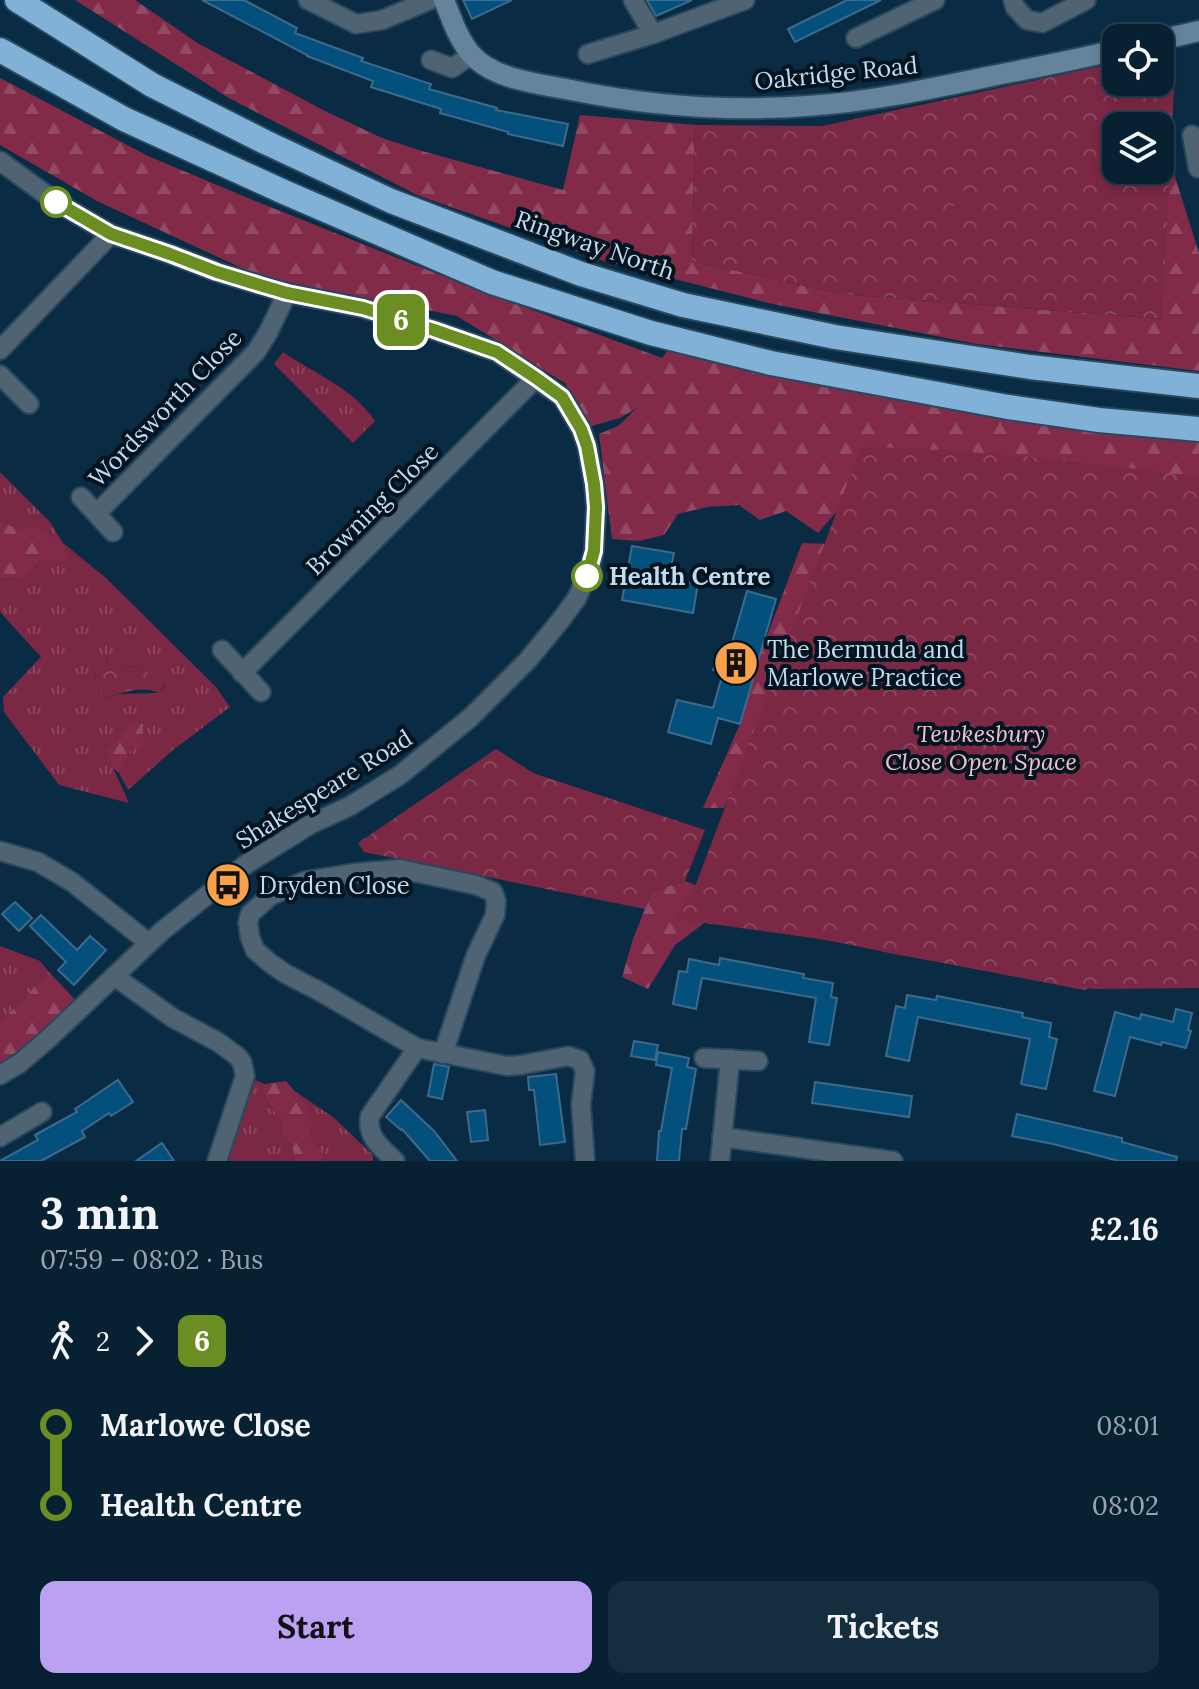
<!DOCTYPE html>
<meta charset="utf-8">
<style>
body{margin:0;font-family:Lora,serif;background:#152e3f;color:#f1f3f6;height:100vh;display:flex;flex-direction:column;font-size:30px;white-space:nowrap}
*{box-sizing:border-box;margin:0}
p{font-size:26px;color:#98a3ac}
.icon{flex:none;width:44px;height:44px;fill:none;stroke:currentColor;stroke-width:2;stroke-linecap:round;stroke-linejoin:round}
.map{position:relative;height:1161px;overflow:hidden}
.side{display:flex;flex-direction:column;background:#072133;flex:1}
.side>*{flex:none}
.badge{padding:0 16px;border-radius:12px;font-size:28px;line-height:52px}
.fabs{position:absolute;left:1102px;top:24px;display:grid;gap:16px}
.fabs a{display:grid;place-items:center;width:72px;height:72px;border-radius:16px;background:#072133;box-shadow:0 4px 12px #0003,0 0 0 2px #283e4e;font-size:40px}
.map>.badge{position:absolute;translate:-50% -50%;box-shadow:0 0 0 4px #fff}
.legs{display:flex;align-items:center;gap:12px;height:88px;padding:0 40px;font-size:26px}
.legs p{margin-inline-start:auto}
.head{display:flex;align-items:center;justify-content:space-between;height:136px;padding:0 40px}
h1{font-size:44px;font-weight:700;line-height:60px}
.button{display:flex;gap:16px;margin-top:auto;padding:16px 40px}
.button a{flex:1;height:92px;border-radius:16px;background:#bca0f2;color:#111;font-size:32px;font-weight:700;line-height:92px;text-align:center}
.button a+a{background:#152e3f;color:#f1f3f6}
ul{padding:0 40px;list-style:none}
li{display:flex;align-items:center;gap:28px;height:80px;font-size:30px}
li i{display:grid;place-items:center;width:12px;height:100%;margin:0 10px;background:currentColor}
li i::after{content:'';width:20px;height:20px;margin:-10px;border:6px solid;border-radius:50%;background:#072133}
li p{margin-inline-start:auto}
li:first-child i{background:linear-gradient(#0000 50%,currentColor 0)}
li:last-child i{background:linear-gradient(currentColor 50%,#0000 0)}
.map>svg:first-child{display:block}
.grass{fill:url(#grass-tufts);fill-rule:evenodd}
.forest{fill:url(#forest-firs)}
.park{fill:url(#park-crowns);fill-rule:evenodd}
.pitch{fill:#7a2844}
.building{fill:#03507d;stroke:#3d6a8c;stroke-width:2}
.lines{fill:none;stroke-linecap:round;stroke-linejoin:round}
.street-casing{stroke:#27485f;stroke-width:22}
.secondary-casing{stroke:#27485f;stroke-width:24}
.highway-casing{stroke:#27485f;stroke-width:28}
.street{stroke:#506372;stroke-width:18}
.secondary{stroke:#65839b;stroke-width:20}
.highway{stroke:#82b1d7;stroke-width:24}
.line-1-casing{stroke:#fff;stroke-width:18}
.line-1{stroke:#6b8e23;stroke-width:12}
.stop-1-dot{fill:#fff;stroke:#6b8e23;stroke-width:4}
.labels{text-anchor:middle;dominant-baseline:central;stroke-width:8;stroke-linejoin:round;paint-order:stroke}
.street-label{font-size:24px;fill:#c4dbef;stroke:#031421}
.stop-label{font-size:24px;font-weight:bold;fill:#c4dbef;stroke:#031421;text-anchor:start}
.poi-label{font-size:24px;fill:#c4dbef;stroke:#031421;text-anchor:start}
.park-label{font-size:24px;font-style:italic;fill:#f4c0cc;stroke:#031421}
</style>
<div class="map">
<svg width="1199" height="1161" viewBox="0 0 1199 1161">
<defs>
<pattern id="grass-tufts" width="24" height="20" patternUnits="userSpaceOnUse" patternTransform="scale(2)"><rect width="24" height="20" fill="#7a2844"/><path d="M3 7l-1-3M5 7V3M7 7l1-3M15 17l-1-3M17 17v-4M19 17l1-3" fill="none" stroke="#8b475f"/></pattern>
<pattern id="forest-firs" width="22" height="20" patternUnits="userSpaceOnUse" patternTransform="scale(2)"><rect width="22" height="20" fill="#822b49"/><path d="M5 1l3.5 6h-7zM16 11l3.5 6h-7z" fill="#924964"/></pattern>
<pattern id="park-crowns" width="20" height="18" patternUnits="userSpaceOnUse" patternTransform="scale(2)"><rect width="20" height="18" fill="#7a2844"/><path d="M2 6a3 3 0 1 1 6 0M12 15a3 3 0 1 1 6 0" fill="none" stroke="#8b475f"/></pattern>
</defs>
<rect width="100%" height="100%" fill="#092c44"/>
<g class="grass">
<path d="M 283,352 C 316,375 352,387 375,421 L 353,443 L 274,364 Z"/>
<path d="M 0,472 L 50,522 L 63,543 L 106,578 L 216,687 L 230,707 L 173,750 L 128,790 L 119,773 L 129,755 L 131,748 L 143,746 L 106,752 L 129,803 L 59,785 L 4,712 L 3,697 L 41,657 L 0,612 L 0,578 L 24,579 L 40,560 L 68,563 L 18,529 L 0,521 ZM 106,657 L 110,669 L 118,669 L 121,666 L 144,667 L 150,676 L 165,685 L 160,693 L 119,694 L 106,698 L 95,685 L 96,671 Z"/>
<polygon points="0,946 40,961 49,972 0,1023"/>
<polygon points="245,1076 265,1084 262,1091 271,1107 282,1120 281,1134 292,1145 295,1161 217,1161"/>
<polygon points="293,1090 333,1117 373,1155 373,1161 326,1161 319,1147 310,1137 302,1100"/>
</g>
<g class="forest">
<polygon points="75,0 135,0 199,44 325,111 382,138 422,151 563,190 580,115 695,125 692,261 841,294 1161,319 1170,161 1199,253 1199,371 977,344 773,304 604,261 417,195 229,98"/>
<polygon points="0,78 148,156 248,198 470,287 662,358 670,348 1199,438 1199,520 860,485 818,533 786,511 760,520 739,505 707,507 678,514 664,535 639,541 612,539 599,434 618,426 637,408 620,418 581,429 566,384 457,316 261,277 97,201 0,145"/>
<polygon points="0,521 18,529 35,526 63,543 69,563 40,560 24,579 0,578"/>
<polygon points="802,543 830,544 737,788 727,801 724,808 703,808 740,724 761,652"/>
<polygon points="132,722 143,724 143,746 131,748 129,755 119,773 113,768 106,752"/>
<polygon points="685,881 699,886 1108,980 1084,990 711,918 675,945 648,989 622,977 633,939 652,891"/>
<polygon points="49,972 80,1005 0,1068 0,1023"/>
<polygon points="286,1081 302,1100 312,1118 310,1137 319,1147 326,1161 295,1161 292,1145 281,1134 282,1120 271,1107 262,1091 265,1084"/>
</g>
<g class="park">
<path d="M 1176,50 L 1162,319 L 841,294 L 692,261 L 695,125 L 822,126 L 1116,63 L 1116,82 L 1160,82 L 1160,54 ZM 1116,126 L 1160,126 L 1160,170 L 1116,170 Z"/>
<path d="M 861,447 C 974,449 1087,462 1199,477 L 1199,988 L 1094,989 L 1052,983 L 889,953 L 835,941 L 676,919 L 696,884 Z"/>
<path d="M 105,657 L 111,669 L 118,669 L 121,666 L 144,667 L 150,676 L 166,680 L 160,693 C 141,685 124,692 106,698 L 95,685 L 96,671 Z"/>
<polygon points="496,749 533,773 705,830 685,881 652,891 645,909 364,852 358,843"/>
</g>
<polygon class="pitch" points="967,190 977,192 980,200 975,208 954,212 953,192"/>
<g class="building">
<polygon points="202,0 244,0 297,28 295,33 363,58 361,61 431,84 429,89 497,108 496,110 568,124 563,146 508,134 508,132 440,113 441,109 371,87 373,81 307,56 307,55"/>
<polygon points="463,0 512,0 472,19"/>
<polygon points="647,0 692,0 656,16"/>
<polygon points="847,0 881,0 795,42 788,29"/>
<polygon points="632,546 674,553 669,579 698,584 693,613 622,600"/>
<polygon points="747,591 776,599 740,724 718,718 711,744 668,732 677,700 713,708 723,673 713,670 718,654 728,657"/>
<polygon points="15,902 32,918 19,931 2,914"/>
<polygon points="41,915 77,950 90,936 106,950 74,985 58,970 66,962 30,926"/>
<polygon points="720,958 804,974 803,978 833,983 831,997 837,998 829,1045 809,1042 816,998 702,978 696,1009 673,1004 679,971 687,972 689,959 719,965"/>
<polygon points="907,995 936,1000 937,996 1023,1013 1022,1017 1051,1023 1049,1037 1057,1039 1046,1089 1021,1084 1030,1039 918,1017 909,1061 886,1056 896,1006 905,1008"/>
<polygon points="1176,1009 1192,1013 1188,1030 1191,1031 1186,1048 1162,1042 1161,1045 1130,1037 1115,1096 1094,1091 1115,1012 1140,1019 1141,1014 1173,1022"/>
<polygon points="634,1041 658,1045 655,1060 631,1056"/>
<polygon points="658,1052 689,1058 687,1067 696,1069 686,1129 682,1129 679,1161 657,1161 659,1131 661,1131 672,1068 656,1065"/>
<polygon points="434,1064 449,1067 442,1099 428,1096"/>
<polygon points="556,1074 565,1142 540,1145 534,1090 529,1090 528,1077"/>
<polygon points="118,1080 133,1102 111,1116 109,1113 82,1131 85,1137 41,1161 0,1161 38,1140 35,1135 77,1112 75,1109"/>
<polygon points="815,1082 912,1096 909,1117 812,1103"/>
<polygon points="401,1100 434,1131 457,1161 430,1161 402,1129 401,1130 386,1117"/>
<polygon points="485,1110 488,1140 471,1142 467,1112"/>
<polygon points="1017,1114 1122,1138 1122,1142 1177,1157 1176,1161 1119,1161 1053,1144 1012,1136"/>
<polygon points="162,1143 174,1161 136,1161"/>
</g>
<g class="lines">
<g class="street-casing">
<g id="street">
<polyline points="308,0 356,24 382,20 430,0"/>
<polyline points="633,0 653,34"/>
<polyline points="1013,0 1015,7 1027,20 1042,23 1086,0"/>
<polyline points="856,38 935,0"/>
<polyline points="588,54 653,34 745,0"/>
<polyline points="431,60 452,68 471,55"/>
<polyline points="1192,135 1198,168"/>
<polyline points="0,161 56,202 111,234 170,254 217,272 287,293 363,308 434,330 497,352 562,397 581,429 587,446 594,484 596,507 594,551 590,568 577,598 560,621 528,660 471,717 400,775 350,806 311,824 245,865 162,931 47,1040 20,1063 0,1075"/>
<polyline points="0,350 111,234"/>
<polyline points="0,375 29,404"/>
<polyline points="81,497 113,532"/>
<polyline points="97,513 256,352 269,331 287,293"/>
<polyline points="222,650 261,692"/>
<polyline points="242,673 536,378"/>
<polyline points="0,851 38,862 72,882 149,943"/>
<polyline points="114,976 173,1018 218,1042 237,1056 242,1062 245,1076 217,1161"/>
<polyline points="443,1054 476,955 495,915 496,900 493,892 476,885 400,869 355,873 305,881 270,896 250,914 248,923 250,937 255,950 270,963 286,974 319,991 417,1048 507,1066 521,1065 568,1056 580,1060 585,1071 581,1104 585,1161"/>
<polyline points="704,1058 758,1061"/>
<polyline points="0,1137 42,1112"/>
<polyline points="722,1137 893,1161"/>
<path d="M 395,1161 C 382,1148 366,1137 370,1116 L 417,1048"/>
<polyline points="720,1161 730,1059"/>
</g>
</g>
<g class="secondary-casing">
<g id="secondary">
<path d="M 444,0 C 451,17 458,39 471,54 C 493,79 535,83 566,89 C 643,105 728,112 807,106 C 869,102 930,89 992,76 C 1033,68 1075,60 1116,50"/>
<polyline points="1160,40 1199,31"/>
</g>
</g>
<g class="highway-casing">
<g id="highway">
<polyline points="17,0 152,85 265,142 391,201 581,274 683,305 835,337 1030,367 1199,386"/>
<polyline points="0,50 124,119 284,192 492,282 651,333 771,363 1008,407 1099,420 1199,429"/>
</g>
</g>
<use href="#street" class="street"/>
<use href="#secondary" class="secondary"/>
<use href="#highway" class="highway"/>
</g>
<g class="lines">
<g class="line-1-casing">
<polyline id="line-1" points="56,202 111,234 170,254 217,272 263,286 287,293 363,308 434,330 497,352 536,378 562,397 581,429 587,446 594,484 596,507 594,551 587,576"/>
</g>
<use href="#line-1" class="line-1"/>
</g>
<defs>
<g id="building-disc" transform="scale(2.3)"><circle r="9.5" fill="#f8a14a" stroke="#031421"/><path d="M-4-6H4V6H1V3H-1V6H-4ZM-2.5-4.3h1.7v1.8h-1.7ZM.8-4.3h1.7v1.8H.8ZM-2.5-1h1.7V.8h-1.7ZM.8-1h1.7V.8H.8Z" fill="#111"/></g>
<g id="bus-disc" transform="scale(2.3)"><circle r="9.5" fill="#f8a14a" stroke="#031421"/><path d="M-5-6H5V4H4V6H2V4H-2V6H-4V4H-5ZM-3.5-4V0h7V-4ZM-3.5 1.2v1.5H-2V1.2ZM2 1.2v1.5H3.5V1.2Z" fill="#111"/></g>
</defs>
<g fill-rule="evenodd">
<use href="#building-disc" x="736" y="663"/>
<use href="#bus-disc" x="228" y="885"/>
</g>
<g class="stop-1-dot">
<circle cx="56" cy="202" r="14"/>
<circle cx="587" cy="576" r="14"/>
</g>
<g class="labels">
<g class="street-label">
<text transform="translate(836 73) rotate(-6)">Oakridge Road</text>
<text transform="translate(595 245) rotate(19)">Ringway North</text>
<text transform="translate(165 408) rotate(-46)">Wordsworth Close</text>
<text transform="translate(372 509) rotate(-45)">Browning Close</text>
<text transform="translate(324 789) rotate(-32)">Shakespeare Road</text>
</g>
<g class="stop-label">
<text x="609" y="576">Health Centre</text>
</g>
<g class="poi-label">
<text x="767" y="649">The Bermuda and<tspan x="767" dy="28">Marlowe Practice</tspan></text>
<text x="259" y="885">Dryden Close</text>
</g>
<g class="park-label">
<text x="981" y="733">Tewkesbury<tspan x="981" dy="28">Close Open Space</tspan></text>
</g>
</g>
</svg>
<div class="fabs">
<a><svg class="icon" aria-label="locate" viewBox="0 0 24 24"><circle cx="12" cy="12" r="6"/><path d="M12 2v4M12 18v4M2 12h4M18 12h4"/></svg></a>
<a><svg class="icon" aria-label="layers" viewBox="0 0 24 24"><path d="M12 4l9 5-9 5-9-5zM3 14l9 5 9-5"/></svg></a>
</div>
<b class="badge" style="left:401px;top:320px;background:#6b8e23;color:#fff">6</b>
</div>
<section class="side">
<div class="head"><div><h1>3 min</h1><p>07:59 – 08:02 · Bus</p></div><b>£2.16</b></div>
<div class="legs"><svg class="icon" aria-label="walk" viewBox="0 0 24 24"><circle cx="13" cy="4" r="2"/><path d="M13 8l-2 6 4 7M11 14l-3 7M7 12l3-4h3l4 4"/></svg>2<svg class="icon" aria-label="forward" viewBox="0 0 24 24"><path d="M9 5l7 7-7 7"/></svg><b class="badge" style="background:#6b8e23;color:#fff">6</b></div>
<ul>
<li><i style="color:#6b8e23"></i><b>Marlowe Close</b><p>08:01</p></li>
<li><i style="color:#6b8e23"></i><b>Health Centre</b><p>08:02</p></li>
</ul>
<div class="button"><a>Start</a><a>Tickets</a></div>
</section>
